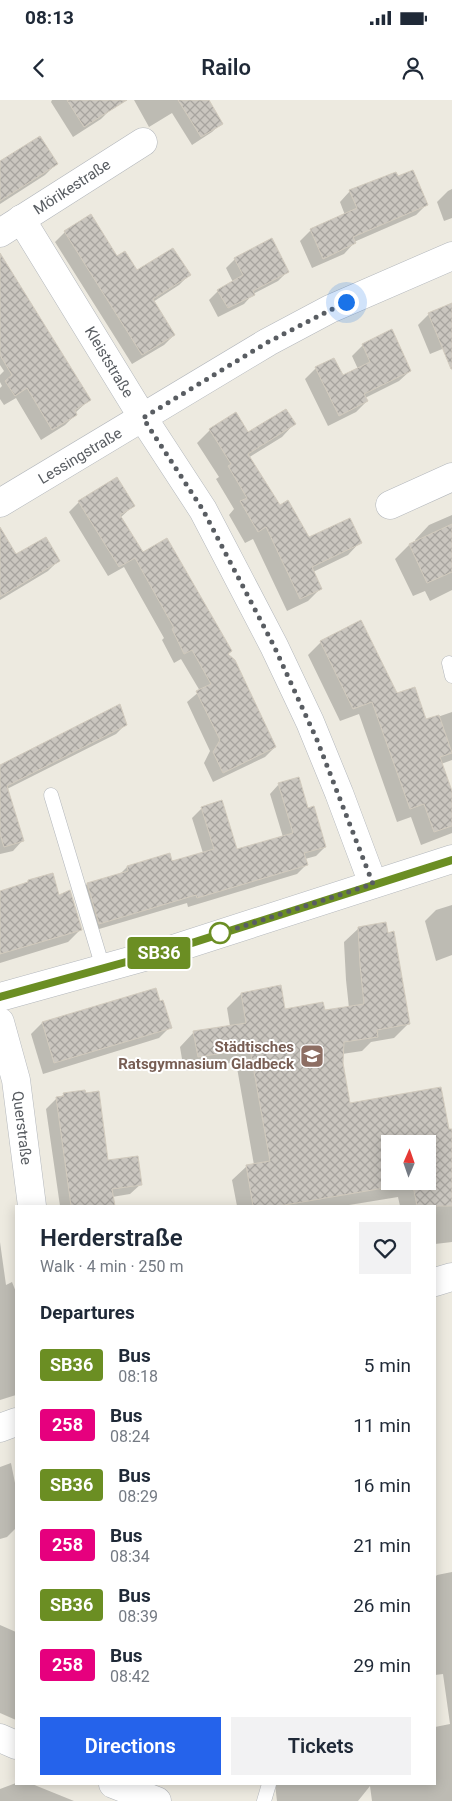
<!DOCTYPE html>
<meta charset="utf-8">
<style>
body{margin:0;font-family:Roboto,sans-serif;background:#f2f2f3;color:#1f2937;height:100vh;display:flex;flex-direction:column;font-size:19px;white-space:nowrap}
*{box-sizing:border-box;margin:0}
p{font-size:16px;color:#747a83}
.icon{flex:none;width:28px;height:28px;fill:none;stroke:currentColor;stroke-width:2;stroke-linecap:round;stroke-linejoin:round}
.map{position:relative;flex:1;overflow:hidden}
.sheet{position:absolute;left:15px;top:1105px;width:421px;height:580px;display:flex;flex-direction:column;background:#fff;border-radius:0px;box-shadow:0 2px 12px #0003}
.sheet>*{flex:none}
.badge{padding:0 10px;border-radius:4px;font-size:18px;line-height:32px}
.needle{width:32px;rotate:2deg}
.fabs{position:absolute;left:381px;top:1035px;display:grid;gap:10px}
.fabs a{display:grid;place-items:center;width:55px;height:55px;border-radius:0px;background:#fff;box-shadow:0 2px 12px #0003;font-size:25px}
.you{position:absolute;width:25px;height:25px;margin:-12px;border:4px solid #fff;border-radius:50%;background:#1a73e8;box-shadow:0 0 0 8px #1a73e833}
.map>.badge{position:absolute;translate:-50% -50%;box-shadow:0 0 0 2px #fff}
h2{padding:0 25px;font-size:19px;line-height:45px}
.round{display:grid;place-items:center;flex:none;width:52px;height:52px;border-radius:0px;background:#f2f2f3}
.head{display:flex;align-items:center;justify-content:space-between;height:85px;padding:0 25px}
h1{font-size:24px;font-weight:600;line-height:38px}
.primary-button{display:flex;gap:10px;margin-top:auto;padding:10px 25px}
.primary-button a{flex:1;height:58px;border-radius:0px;background:#2563eb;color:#fff;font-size:20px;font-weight:600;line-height:58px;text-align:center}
.primary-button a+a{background:#f2f2f3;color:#1f2937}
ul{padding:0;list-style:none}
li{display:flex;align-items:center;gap:15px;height:60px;padding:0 25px}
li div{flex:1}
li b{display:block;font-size:19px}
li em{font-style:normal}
li .badge{min-width:55px;font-weight:700;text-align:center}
.status{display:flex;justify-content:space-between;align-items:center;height:35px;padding:0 25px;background:#fff;direction:ltr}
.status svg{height:14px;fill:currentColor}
header{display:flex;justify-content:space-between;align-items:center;height:65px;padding:0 25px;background:#fff;font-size:22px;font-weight:600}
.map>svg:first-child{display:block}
.shadow{fill:#0003;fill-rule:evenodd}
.building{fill:url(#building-cross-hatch);stroke:#d2cbbe}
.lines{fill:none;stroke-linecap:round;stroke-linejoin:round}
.lane-casing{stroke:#b3b7bc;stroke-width:15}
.street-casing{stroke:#b3b7bc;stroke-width:29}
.lane{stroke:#fff;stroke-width:14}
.street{stroke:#fff;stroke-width:28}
.line-casing{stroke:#fff;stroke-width:11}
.line{stroke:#6b8e23;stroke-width:8}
.walk{stroke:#595d62;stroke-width:5;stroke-dasharray:0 9}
.stop-dot{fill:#fff;stroke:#6b8e23;stroke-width:2.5}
.labels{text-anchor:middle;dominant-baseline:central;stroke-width:4;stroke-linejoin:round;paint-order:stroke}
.street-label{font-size:15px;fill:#595d62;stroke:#fff}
.education-label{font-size:15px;font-weight:bold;fill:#785e54;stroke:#fff;text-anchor:end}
</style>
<div class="status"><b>08:13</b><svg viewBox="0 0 49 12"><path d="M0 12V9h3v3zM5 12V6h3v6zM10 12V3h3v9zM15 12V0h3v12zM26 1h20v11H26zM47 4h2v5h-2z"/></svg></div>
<header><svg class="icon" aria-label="back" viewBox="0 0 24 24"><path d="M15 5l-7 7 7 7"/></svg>Railo<svg class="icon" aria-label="person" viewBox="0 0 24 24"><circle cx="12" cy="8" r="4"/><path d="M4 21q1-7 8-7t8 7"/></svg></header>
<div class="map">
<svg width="452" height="1701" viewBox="0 0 452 1701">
<defs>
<pattern id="building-cross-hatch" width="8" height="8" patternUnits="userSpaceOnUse" patternTransform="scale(1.25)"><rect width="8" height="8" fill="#cac6bf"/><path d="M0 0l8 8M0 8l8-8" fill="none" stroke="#a7a49f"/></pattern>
</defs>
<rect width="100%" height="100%" fill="#edeae0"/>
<g class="shadow">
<polygon points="52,0 107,0 112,8 101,19 73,37 51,2"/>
<polygon points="134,0 201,0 221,23 212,32 192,45 172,13 149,27"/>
<polygon points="0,62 56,64 45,75 0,104"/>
<polygon points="452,89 452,118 444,121 437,102 448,91"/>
<polygon points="350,91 426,105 416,115 354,142 354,143 344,154 312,168 300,141 311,130 345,115 340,102"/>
<polygon points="65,132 116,157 137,172 189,175 179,185 153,202 174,235 164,245 132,264 55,142"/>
<polygon points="235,159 288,171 278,181 253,194 244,204 218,217 209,200 218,191 233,182 226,168"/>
<polygon points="0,165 90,299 75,313 76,314 65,325 41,340 16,298 4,305 0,299 0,288 2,286 0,282 0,275 4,271 0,265"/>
<polygon points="452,205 452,245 430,254 418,225 429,214"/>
<polygon points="363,245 410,271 399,281 365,298 367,301 356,312 328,326 305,279 316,268 343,277 358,269 352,256"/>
<polygon points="294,324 282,337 248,358 280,407 308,439 360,442 348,455 313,472 321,488 308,501 287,511 253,439 245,443 229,415 234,409 216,379 219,377 197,343 210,330 248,334"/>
<polygon points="79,402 133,406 120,418 142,454 226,554 275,647 265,657 213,682 204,663 210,651 187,602 200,591 181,559 174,563 162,540 164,538 124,467 108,476 69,412"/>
<polygon points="452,415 452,490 430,501 425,491 413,496 395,459 409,445 416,442 415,440 429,425"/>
<polygon points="0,456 15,456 58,461 48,471 0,500"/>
<polygon points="321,542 396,595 426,621 452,612 452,660 441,664 452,695 452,733 421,745 411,717 397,722 359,614 340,621 308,555"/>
<polygon points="125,625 116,634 7,689 22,741 13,751 0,754 0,666"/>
<polygon points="279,684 307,709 325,747 316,756 305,759 306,765 297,774 188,807 187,803 89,832 78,794 87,784 120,774 127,767 171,762 203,753 192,718 202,708 236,751 283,737 270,694"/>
<polygon points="28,781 58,797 81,829 68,842 0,863 0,793 25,785"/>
<polygon points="452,805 452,855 436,861 425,821 436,810"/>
<path d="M 359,828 L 408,924 L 394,938 L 371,942 L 362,951 L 342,954 L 342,963 L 349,1005 L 448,1031 L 452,1031 L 452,1142 L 435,1144 L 435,1106 L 400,1106 L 398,1097 L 343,1106 L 237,1106 L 232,1080 L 247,1066 L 254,1065 L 236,962 L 184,971 L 180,947 L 194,932 L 230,926 L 227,908 L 241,894 L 284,910 L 324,911 L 349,908 L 346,880 L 344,842 ZM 390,1044 L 428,1044 L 428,1081 L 390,1081 Z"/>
<polygon points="155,889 170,927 159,938 43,974 31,934 42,923"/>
<polygon points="64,994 107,1061 141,1084 130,1094 112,1097 113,1106 60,1106 46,1009 57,998 60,998"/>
<polygon points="0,1142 6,1185 12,1182 16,1192 16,1295 0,1300"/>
<polygon points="11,1363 16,1388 16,1428 7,1437 0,1439 0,1367"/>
<polygon points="452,1472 452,1701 372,1701 370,1686 358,1701 277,1701 275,1684 435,1684 435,1627 450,1624 443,1574 435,1575 435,1477 437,1475"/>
<polygon points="0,1525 16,1532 16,1620 0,1613"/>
<polygon points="16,1683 32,1684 74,1701 0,1701 0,1689"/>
</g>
<g class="building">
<polygon points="67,0 127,0 84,27"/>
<polygon points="178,0 209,0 223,24 201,37"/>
<polygon points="40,36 58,64 0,101 0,61"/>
<polygon points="413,70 428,105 353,137 356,143 323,159 310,129 357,108 349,90 396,72 398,76"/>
<polygon points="91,114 117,156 125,151 137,170 173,148 191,175 153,199 175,235 142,255 64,131"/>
<polygon points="272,138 289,172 253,191 255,195 228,208 217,190 243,175 234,158"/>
<polygon points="0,153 91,300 75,310 77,315 52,330 27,288 15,296 5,281 12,275 0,255"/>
<polygon points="452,203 452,269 451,269 428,213"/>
<polygon points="392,229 411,271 364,294 368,301 339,316 315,267 334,258 343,275 370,262 362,244"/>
<polygon points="286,309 296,324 248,354 280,405 288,400 309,437 350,418 362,443 312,467 322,489 300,499 266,427 258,432 240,401 247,398 228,366 231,364 209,329 236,312 248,332"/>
<polygon points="117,377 135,406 120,415 143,452 167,438 232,551 228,554 235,560 276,647 223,673 213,652 220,640 196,591 211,584 192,550 184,554 172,529 174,528 135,458 119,467 78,401"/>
<polygon points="452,424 452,472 427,483 409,444"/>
<polygon points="0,427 16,454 46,437 60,461 0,497"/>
<polygon points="361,520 397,593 415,587 426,619 439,615 452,653 440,657 452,691 452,726 434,732 424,704 410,709 372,602 353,609 320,541"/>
<polygon points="120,604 127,625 7,686 24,741 4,747 0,734 0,665"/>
<polygon points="299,677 308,708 314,706 326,747 304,753 308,765 197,798 196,795 99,824 87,783 128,771 127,766 170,753 172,761 214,749 201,707 222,700 237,749 293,733 278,683"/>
<polygon points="53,773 59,795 70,790 82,830 0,854 0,791 28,782 28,780"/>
<polygon points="386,822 388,833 394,831 410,924 377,930 378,937 344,942 343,963 350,1003 441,987 449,1029 452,1029 452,1106 417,1106 412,1081 428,1081 428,1044 390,1044 390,1087 279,1106 253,1106 246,1065 270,1061 250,949 198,957 193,931 246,923 241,893 281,885 285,909 323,902 325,910 364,904 360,865 358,827"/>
<polygon points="156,888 160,901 163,900 172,928 54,963 42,922"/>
<polygon points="85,990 86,993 99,991 108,1060 138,1056 142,1085 112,1089 115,1106 71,1106 56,997 64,996 63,993"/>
</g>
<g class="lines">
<g class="lane-casing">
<g id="lane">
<polyline points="449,563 452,576"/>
<polyline points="51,695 103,868"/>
<polyline points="264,1701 269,1684"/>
</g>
</g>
<g class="street-casing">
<g id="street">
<polyline points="21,119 143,318 203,410 274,546 310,622 339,693 373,784"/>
<polyline points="0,133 143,42"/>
<polyline points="0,403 268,242 330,209 452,156"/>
<polyline points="390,405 452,377"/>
<polyline points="0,897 173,849 452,759"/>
<polyline points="0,922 16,980 32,1106"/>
<polyline points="435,1182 452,1177"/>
<polyline points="0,1328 16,1322"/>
<polyline points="0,1638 16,1645"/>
<polyline points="113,1684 157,1701"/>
</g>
</g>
<use href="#lane" class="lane"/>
<use href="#street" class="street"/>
</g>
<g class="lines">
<g class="line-casing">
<polyline id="line" points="0,897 173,849 452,760"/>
</g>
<use href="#line" class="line"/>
<polyline class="walk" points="220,833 216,835 373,784 317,640 274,546 203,410 143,318 268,242 346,202"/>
</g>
<defs>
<g id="school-square" transform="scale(1.25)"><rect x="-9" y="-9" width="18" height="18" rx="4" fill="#8d6e63" stroke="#fff"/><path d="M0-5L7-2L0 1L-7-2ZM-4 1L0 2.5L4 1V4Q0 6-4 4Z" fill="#fff"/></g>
</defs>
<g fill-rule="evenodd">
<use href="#school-square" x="312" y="956"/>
</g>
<circle class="stop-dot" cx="220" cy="833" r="10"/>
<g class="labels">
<g class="street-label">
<text transform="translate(72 87) rotate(-33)">Mörikestraße</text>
<text transform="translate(109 262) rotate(59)">Kleiststraße</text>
<text transform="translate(80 356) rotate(-31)">Lessingstraße</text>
<text transform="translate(22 1028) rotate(83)">Querstraße</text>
</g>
<g class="education-label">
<text x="294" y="947">Städtisches<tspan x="294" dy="17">Ratsgymnasium Gladbeck</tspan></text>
</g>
</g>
</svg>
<div class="fabs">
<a><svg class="needle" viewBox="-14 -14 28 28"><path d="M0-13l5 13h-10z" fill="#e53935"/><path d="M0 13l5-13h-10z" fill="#747a83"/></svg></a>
</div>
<div class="you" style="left:346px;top:202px"></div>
<b class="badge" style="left:159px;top:853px;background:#6b8e23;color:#fff">SB36</b>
<section class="sheet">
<div class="head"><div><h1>Herderstraße</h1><p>Walk · 4 min · 250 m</p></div><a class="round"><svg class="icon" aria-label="heart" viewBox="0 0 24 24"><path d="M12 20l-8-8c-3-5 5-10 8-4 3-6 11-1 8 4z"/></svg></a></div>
<h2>Departures</h2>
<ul>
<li><span class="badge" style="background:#6b8e23;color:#fff">SB36</span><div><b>Bus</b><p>08:18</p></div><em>5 min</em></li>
<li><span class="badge" style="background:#e6007e;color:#fff">258</span><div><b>Bus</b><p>08:24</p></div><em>11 min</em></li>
<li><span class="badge" style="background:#6b8e23;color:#fff">SB36</span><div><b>Bus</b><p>08:29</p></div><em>16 min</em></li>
<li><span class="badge" style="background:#e6007e;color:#fff">258</span><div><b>Bus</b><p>08:34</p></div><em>21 min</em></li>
<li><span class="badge" style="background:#6b8e23;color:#fff">SB36</span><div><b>Bus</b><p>08:39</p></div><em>26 min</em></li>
<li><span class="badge" style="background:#e6007e;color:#fff">258</span><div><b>Bus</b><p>08:42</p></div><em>29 min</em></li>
</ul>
<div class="primary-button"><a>Directions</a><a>Tickets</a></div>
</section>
</div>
